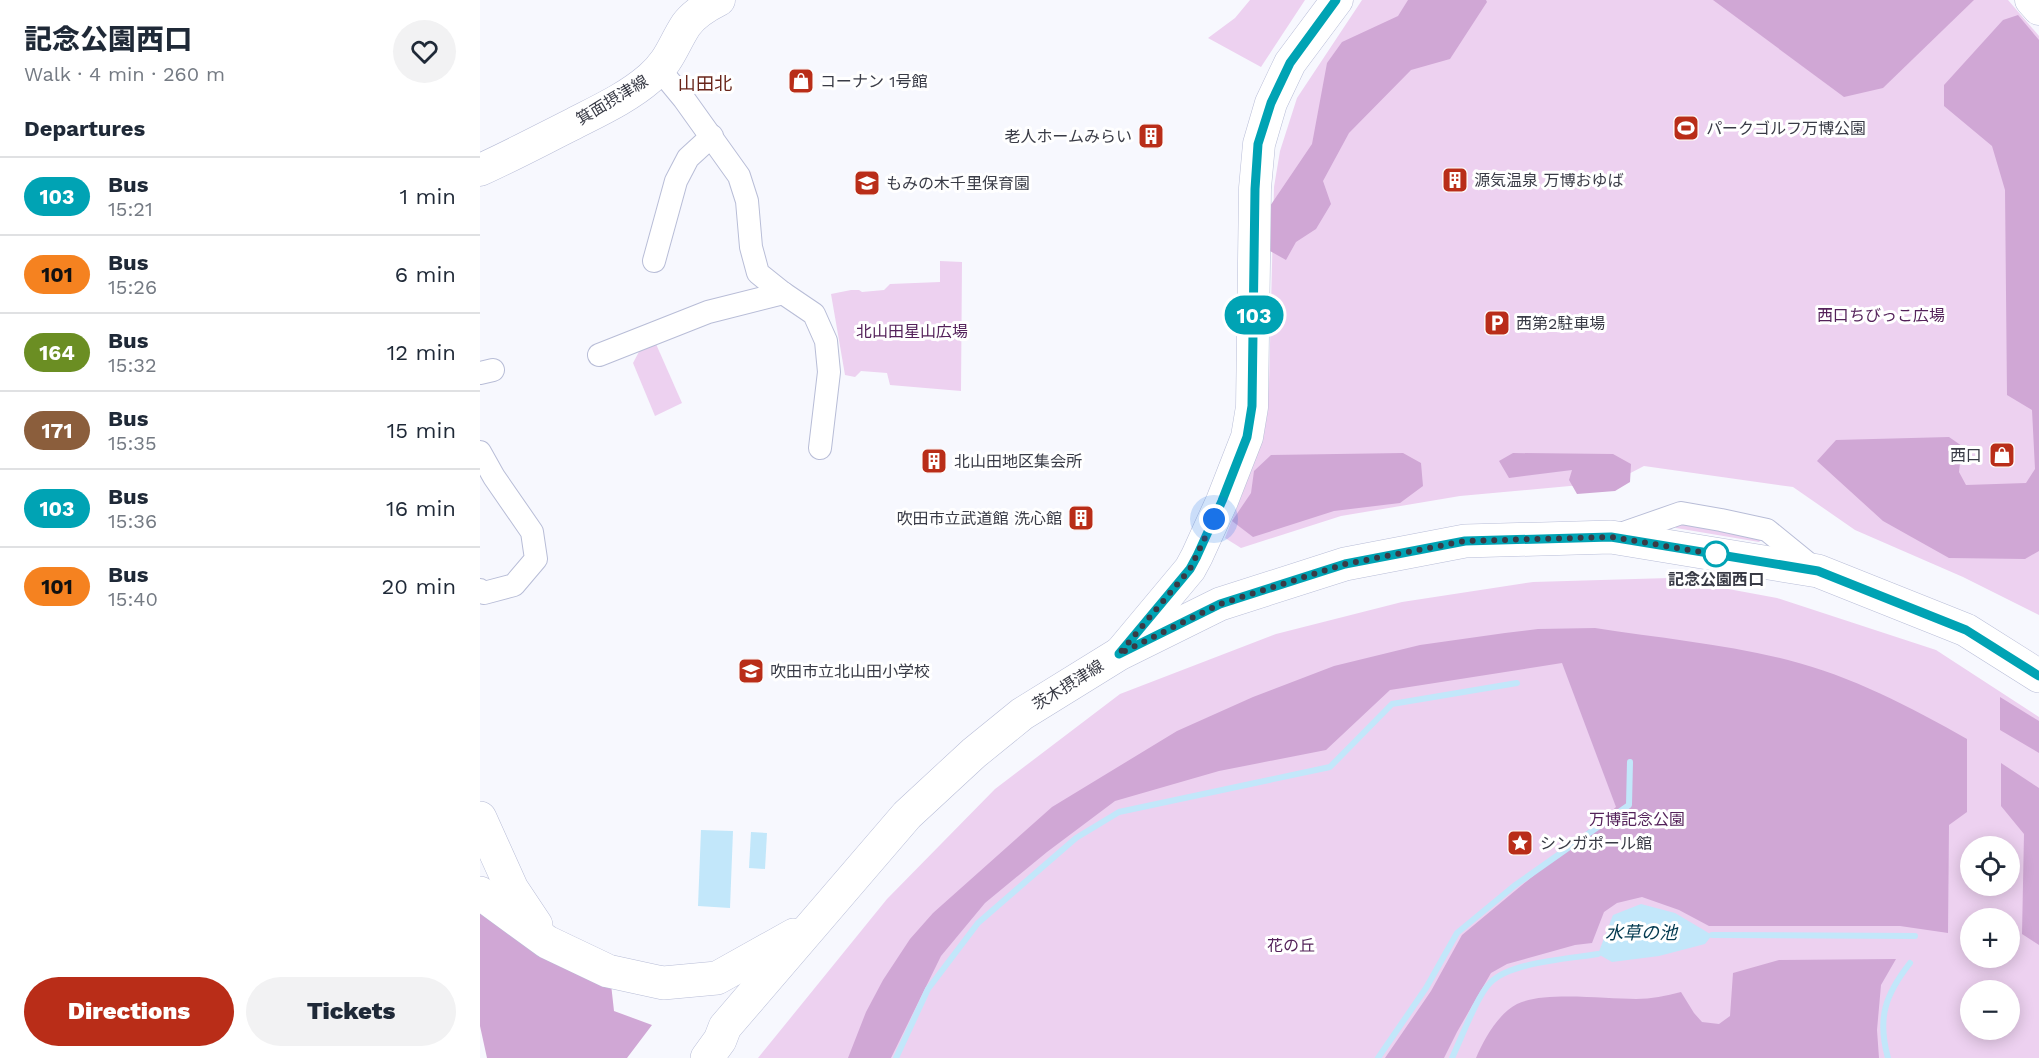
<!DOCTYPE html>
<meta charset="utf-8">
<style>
body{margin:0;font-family:"Work Sans","Noto Sans JP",sans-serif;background:#f2f2f3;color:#1f2937;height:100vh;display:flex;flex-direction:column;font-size:22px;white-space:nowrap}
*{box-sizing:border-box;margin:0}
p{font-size:20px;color:#747a83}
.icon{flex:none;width:33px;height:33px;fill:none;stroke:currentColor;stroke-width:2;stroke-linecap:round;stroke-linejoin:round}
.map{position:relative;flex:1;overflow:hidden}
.drawer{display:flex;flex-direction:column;background:#fff;width:480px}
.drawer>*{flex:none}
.badge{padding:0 12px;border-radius:20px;font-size:21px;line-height:39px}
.fabs{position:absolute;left:1480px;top:836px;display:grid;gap:12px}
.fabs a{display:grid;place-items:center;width:60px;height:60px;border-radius:50%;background:#fff;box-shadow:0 3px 15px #0003;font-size:30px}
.you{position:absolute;width:30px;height:30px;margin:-15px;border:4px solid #fff;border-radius:50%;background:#1a73e8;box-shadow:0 0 0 9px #1a73e833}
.map>.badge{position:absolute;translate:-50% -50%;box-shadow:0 0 0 3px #fff}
h2{padding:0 24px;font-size:22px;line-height:54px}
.round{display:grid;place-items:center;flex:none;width:63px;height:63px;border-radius:32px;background:#f2f2f3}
.overview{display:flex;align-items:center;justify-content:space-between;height:102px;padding:0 24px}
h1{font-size:28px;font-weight:800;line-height:45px}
.button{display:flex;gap:12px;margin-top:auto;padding:12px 24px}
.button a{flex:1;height:69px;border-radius:36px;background:#b92d18;color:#fff;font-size:24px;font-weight:800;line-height:69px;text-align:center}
.button a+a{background:#f2f2f3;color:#1f2937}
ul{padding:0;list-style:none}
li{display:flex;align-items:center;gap:18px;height:78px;padding:0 24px;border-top:2px solid #e0e1e3}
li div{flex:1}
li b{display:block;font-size:22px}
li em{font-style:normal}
li .badge{min-width:66px;font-weight:700;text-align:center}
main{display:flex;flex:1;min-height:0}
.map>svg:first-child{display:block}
.green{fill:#edd1f0;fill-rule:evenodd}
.forest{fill:#d0a7d5}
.water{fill:#c2e7fa}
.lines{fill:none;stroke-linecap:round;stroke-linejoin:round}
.stream{stroke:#c2e7fa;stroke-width:6}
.minor-casing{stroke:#b8bdd7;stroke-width:24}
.secondary-casing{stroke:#b8bdd7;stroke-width:33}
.primary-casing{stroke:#b8bdd7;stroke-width:34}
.minor{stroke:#fff;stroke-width:22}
.secondary{stroke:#fff;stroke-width:32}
.primary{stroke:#fff;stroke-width:33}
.line-casing{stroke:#fff;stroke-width:14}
.line{stroke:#00a3b4;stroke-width:9}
.walk{stroke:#393b46;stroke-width:6;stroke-dasharray:0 10.8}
.stop-dot{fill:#fff;stroke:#00a3b4;stroke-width:3}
.labels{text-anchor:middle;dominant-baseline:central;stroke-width:6;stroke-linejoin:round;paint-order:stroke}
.poi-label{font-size:16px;fill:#393b46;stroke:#fff;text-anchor:start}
.street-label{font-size:16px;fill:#393b46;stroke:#fff}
.park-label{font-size:16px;fill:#54225a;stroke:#fff}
.stop-label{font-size:16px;font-weight:bold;fill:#393b46;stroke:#fff}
.neighbourhood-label{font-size:18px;fill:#69251a;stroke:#fff}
.water-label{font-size:18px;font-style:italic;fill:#01384e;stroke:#fff}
</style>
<main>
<section class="drawer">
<div class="overview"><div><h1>記念公園西口</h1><p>Walk · 4 min · 260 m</p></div><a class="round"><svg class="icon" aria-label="heart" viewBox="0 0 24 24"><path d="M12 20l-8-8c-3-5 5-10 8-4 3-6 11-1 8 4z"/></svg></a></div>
<h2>Departures</h2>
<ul>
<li><span class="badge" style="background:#00a3b4;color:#fff">103</span><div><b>Bus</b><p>15:21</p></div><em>1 min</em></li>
<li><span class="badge" style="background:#f58220;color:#111">101</span><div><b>Bus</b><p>15:26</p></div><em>6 min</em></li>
<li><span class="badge" style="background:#6b8e23;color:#fff">164</span><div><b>Bus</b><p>15:32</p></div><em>12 min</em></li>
<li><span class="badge" style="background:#8b5e3c;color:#fff">171</span><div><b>Bus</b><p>15:35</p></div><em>15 min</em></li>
<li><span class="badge" style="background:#00a3b4;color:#fff">103</span><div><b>Bus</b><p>15:36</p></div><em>16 min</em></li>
<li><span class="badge" style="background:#f58220;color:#111">101</span><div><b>Bus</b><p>15:40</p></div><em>20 min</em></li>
</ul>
<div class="button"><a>Directions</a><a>Tickets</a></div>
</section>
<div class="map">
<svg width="1559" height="1058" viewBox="0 0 1559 1058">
<rect width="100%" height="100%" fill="#f7f8fe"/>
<g class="green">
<polygon points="770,0 825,0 781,67 728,38 755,18"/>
<polygon points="882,0 1528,0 1559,36 1559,615 1483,577 1375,530 1313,487 1164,466 1133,482 980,496 861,516 761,548 745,538 764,489 784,425 789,384 794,187 800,151 817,98"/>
<polygon points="460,261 482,262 481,391 410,385 407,373 381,371 375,377 365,375 351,294 371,290 379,290 382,292 404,290 410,284 460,282"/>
<polygon points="176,344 202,403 175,416 153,363 161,348"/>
<polygon points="1197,520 1282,539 1279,542 1196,528 1193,523"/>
<path d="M 1189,578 L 1297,598 L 1456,650 L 1559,717 L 1559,1058 L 278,1058 L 407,899 L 515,789 L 640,694 L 796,634 L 922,602 L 1053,582 ZM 1491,846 L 1530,846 L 1530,885 L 1491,885 ZM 1491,918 L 1530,918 L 1530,957 L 1491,957 ZM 1491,990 L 1530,990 L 1530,1029 L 1491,1029 Z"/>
</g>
<g class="forest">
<polygon points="928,0 1006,0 1007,2 970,59 931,70 869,133 843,181 851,204 836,229 816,242 806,260 790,251 790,206 832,144 847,63 862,42 918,16"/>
<polygon points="1233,0 1494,0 1403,88 1364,97"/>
<polygon points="1538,15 1559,40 1559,551 1545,559 1469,558 1403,521 1337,461 1356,440 1469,437 1482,446 1479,472 1486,485 1546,483 1555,469 1552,410 1527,395 1525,190 1512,146 1464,106 1464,85 1523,20"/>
<polygon points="923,453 941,463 943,486 920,503 854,511 773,537 752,521 771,493 774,471 791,455"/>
<polygon points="1033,453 1133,454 1151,464 1150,482 1135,491 1097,494 1089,480 1092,470 1029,478 1019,461"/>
<path d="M 1115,628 C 1179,638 1245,644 1308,660 C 1371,676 1431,707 1487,739 L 1487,812 L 1469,825 L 1468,933 L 1420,926 L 1229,926 L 1199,910 L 1162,897 L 1137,903 L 1124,912 L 1112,943 L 1095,945 L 1027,964 L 1011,973 L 977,1032 L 964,1058 L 905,1058 L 951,991 L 982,935 L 1136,807 L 1082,663 L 910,690 L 846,750 L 739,771 L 635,801 L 567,852 L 505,903 L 461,956 L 411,1058 L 368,1058 L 386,1012 L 403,980 L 430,939 L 453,913 L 572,807 L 697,731 L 773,697 L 854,666 L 940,645 L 1025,633 L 1058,629 Z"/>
<polygon points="1520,697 1559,721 1559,753 1520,730"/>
<polygon points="1521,763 1559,788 1559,945 1542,934 1544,834 1521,806"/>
<polygon points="0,910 131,984 134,1011 172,1025 147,1058 7,1058 0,1026"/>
<path d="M 1416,959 L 1401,985 L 1397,1030 L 1399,1058 L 996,1058 C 1004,1039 1018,1014 1037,1004 C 1063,991 1125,999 1156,999 C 1171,999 1186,996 1201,992 L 1214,1013 L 1222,1022 L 1239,1024 L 1250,1016 L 1253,973 L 1299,960 Z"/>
</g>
<g class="water">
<polygon points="221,830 253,831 250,908 218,906"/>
<polygon points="271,832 287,833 285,869 269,868"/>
<polygon points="1161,904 1195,913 1232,935 1225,944 1179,956 1132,962 1118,954 1133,915"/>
</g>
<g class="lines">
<g class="stream">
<polyline points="1232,935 1435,936"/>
<polyline points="416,1058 448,989 498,923 596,838 639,812 850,767 912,704 1037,683"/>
<polyline points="898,1058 946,988 977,933 1034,886 1149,805 1150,762"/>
<path d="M 972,1058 C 981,1039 997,996 1010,983 C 1030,962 1088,959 1118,954"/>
<path d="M 1408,1058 C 1397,1018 1405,995 1430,963"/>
</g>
<g class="minor-casing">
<g id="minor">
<polyline points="180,70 204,99 259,176 267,201 271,247 278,273 303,293 334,314 346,341 349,372 340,448"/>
<polyline points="174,261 196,181 208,158 232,136"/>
<polyline points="119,355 228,312 303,293"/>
<polyline points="0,373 13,370"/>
<polyline points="0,452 14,477 52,532 56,559 34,585 4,593 0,590"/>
<polyline points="1135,536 1201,513 1241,520 1287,530 1335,569"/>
</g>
</g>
<g class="secondary-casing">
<g id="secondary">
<polyline points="1551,0 1559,9"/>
<path d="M 0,170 C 31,156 61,140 91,125 C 118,111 147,98 170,78 C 190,61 193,45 206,25 C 214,14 227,6 239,0"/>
<polyline points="639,654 710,569 717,556 742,501 767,437 772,407 775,188 779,144 791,103 810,63 857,0"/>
</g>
</g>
<g class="primary-casing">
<g id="primary">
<polyline points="0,818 32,889 56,925"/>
<polyline points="0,893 67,942 128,971 183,983 237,978 314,935"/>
<polyline points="227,1058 240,1040 245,1027 427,815 494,753 542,714 639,654 740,604 865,564 985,541 1131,537 1338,571 1486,630 1559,676"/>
</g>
</g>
<use href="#minor" class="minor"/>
<use href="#secondary" class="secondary"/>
<use href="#primary" class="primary"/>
</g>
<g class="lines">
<g class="line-casing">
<polyline id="line" points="856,0 810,63 791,103 778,144 775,189 772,406 767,437 742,501 717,556 710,569 639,654 740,604 865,564 985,541 1131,537 1338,571 1486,630 1559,676"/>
</g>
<use href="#line" class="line"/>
<polyline class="walk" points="734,519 710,569 639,654 740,604 865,564 985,541 1131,537 1246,556 1236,554"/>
</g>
<defs>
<g id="shop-square" transform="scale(1.35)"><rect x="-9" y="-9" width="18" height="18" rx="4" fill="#b92d18" stroke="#fff"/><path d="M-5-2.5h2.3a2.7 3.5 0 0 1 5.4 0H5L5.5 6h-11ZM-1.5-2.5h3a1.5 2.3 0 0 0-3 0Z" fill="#fff"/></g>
<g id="stadium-square" transform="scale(1.35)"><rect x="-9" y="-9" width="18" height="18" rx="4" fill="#b92d18" stroke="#fff"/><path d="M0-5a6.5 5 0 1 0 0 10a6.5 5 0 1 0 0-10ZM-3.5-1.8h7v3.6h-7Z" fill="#fff"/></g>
<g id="building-square" transform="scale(1.35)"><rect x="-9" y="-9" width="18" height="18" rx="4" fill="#b92d18" stroke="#fff"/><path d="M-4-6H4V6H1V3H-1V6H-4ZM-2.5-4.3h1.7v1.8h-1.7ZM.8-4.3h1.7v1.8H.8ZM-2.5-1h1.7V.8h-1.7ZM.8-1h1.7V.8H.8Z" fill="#fff"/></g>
<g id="school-square" transform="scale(1.35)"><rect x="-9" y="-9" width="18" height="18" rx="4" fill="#b92d18" stroke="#fff"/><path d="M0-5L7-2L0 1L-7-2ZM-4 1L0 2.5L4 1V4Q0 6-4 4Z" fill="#fff"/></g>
<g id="parking-square" transform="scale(1.35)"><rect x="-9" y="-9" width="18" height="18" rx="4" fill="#b92d18" stroke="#fff"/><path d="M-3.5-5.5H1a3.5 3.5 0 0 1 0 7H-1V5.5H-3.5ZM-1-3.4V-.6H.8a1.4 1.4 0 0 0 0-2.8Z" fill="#fff"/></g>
<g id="sight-square" transform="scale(1.35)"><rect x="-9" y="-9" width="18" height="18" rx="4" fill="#b92d18" stroke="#fff"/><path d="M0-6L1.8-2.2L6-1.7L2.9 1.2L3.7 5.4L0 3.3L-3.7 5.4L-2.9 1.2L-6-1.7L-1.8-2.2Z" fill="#fff"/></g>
</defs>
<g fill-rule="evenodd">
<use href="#shop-square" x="321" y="81"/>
<use href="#stadium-square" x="1206" y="128"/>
<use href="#building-square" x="671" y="136"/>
<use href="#building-square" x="975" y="180"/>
<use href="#school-square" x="387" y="183"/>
<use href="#parking-square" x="1017" y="323"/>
<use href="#shop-square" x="1522" y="455"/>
<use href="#building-square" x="454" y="461"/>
<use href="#building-square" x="601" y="518"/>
<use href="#school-square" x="271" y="671"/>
<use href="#sight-square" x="1040" y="843"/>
</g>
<circle class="stop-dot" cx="1236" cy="554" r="12"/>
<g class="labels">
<g class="poi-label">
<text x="340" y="81">コーナン 1号館</text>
<text x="1226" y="128">パークゴルフ万博公園</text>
<text x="652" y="136" text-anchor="end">老人ホームみらい</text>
<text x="994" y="180">源気温泉 万博おゆば</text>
<text x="406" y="183">もみの木千里保育園</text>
<text x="1036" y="323">西第2駐車場</text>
<text x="1502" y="455" text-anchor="end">西口</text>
<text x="474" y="461">北山田地区集会所</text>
<text x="582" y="518" text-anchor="end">吹田市立武道館 洗心館</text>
<text x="290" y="671">吹田市立北山田小学校</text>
<text x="1060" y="843">シンガポール館</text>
</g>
<g class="street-label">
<text transform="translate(132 100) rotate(-31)">箕面摂津線</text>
<text transform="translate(588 685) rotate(-32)">茨木摂津線</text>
</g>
<g class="park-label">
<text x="1401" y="315">西口ちびっこ広場</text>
<text x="432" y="331">北山田星山広場</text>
<text x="1157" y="819">万博記念公園</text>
<text x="811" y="945">花の丘</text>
</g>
<g class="stop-label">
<text x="1236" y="579">記念公園西口</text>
</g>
<g class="neighbourhood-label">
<text x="225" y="83">山田北</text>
</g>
<g class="water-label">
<text x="1161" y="932">水草の池</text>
</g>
</g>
</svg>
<div class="fabs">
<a><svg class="icon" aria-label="locate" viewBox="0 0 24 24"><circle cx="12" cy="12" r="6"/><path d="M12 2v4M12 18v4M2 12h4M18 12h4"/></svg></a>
<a>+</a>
<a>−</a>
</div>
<div class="you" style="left:734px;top:519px"></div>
<b class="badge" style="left:774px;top:315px;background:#00a3b4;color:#fff">103</b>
</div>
</main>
